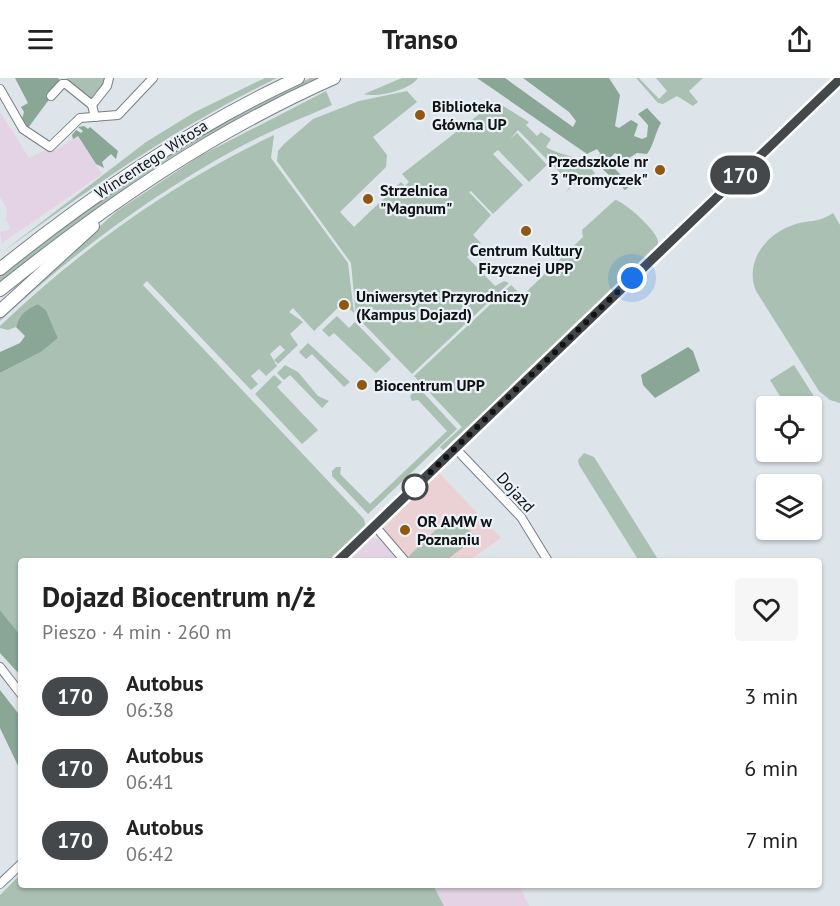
<!DOCTYPE html>
<html lang="pl">
<meta charset="utf-8">
<style>
body{margin:0;font-family:"PT Sans",sans-serif;background:#f6f6f6;color:#222;height:100vh;display:flex;flex-direction:column;font-size:22px;white-space:nowrap}
*{box-sizing:border-box;margin:0}
p{font-size:20px;color:#767676}
.icon{flex:none;width:33px;height:33px;fill:none;stroke:currentColor;stroke-width:2;stroke-linecap:round;stroke-linejoin:round}
.map{position:relative;flex:1;overflow:hidden}
.details{position:absolute;left:18px;top:480px;width:804px;height:330px;display:flex;flex-direction:column;background:#fff;border-radius:6px;box-shadow:0 2px 4px #0004}
.details>*{flex:none}
.badge{padding:0 12px;border-radius:20px;font-size:21px;line-height:39px}
.fabs{position:absolute;left:756px;top:318px;display:grid;gap:12px}
.fabs a{display:grid;place-items:center;width:66px;height:66px;border-radius:6px;background:#fff;box-shadow:0 2px 4px #0004;font-size:30px}
.you{position:absolute;width:30px;height:30px;margin:-15px;border:4px solid #fff;border-radius:50%;background:#1a73e8;box-shadow:0 0 0 9px #1a73e833}
.map>.badge{position:absolute;translate:-50% -50%;box-shadow:0 0 0 3px #fff}
.round{display:grid;place-items:center;flex:none;width:63px;height:63px;border-radius:6px;background:#f6f6f6}
.head{display:flex;align-items:center;justify-content:space-between;height:102px;padding:0 24px}
h1{font-size:28px;font-weight:800;line-height:45px}
ul{padding:0;list-style:none}
li{display:flex;align-items:center;gap:18px;height:72px;padding:0 24px}
li div{flex:1}
li b{display:block;font-size:22px}
li em{font-style:normal}
li .badge{min-width:66px;font-weight:700;text-align:center}
header{display:flex;justify-content:space-between;align-items:center;height:78px;padding:0 24px;background:#fff;font-size:27px;font-weight:800}
.map>svg:first-child{display:block}
.commercial{fill:#ecd1d4}
.industrial{fill:#e3d3e5}
.green{fill:#a9c0b2}
.forest{fill:#8aa796}
.lines{fill:none;stroke-linecap:round;stroke-linejoin:round}
.street-casing{stroke:#797f85;stroke-width:10}
.secondary-casing{stroke:#797f85;stroke-width:14}
.street{stroke:#fff;stroke-width:8}
.secondary{stroke:#fff;stroke-width:12}
.line-casing{stroke:#fff;stroke-width:14}
.line{stroke:#45484a;stroke-width:9}
.walk{stroke:#101214;stroke-width:6;stroke-dasharray:0 10.8}
.poi-dot{fill:#905712;stroke:#eaf1f7;stroke-width:2}
.stop-dot{fill:#fff;stroke:#45484a;stroke-width:3}
.labels{text-anchor:middle;dominant-baseline:central;stroke-width:4.5;stroke-linejoin:round;paint-order:stroke}
.poi-label{font-size:16px;font-weight:bold;fill:#101214;stroke:#eaf1f7;text-anchor:start}
.street-label{font-size:16px;fill:#101214;stroke:#eaf1f7}
</style>
<header><svg class="icon" aria-label="menu" viewBox="0 0 24 24"><path d="M4 6h16M4 12h16M4 18h16"/></svg>Transo<svg class="icon" aria-label="share" viewBox="0 0 24 24"><path d="M12 15V3M7 8l5-5 5 5M5 13v7h14v-7"/></svg></header>
<div class="map">
<svg width="840" height="828" viewBox="0 0 840 828">
<rect width="100%" height="100%" fill="#dde4ea"/>
<polygon class="commercial" points="439,395 501,460 468,483 409,483 387,459 384,449"/>
<g class="industrial">
<polygon points="0,34 29,80 46,72 58,71 77,58 102,96 2,165 0,154 11,151 6,142 7,131 0,119"/>
<polygon points="371,459 380,462 398,483 347,483"/>
<polygon points="433,807 519,807 529,828 444,828"/>
</g>
<g class="green">
<polygon points="67,0 107,0 107,2 92,21 88,21 66,3"/>
<path d="M 265,0 L 277,0 C 177,48 89,111 0,176 L 146,64 L 195,34 Z"/>
<path d="M 310,0 L 321,0 C 275,22 229,44 186,70 C 120,110 60,158 0,206 L 0,197 L 16,184 L 163,78 Z"/>
<path d="M 402,0 L 418,0 C 410,12 377,20 364,16 Z"/>
<polygon points="636,0 639,0 659,21 667,13 656,0 703,0 689,13 698,24 693,28 677,18 663,26 658,25"/>
<path d="M 326,13 L 332,27 C 300,41 267,54 236,71 C 150,118 72,176 0,243 L 0,237 L 117,133 L 200,78 Z"/>
<path d="M 407,13 L 417,24 L 373,59 L 387,77 L 386,89 L 340,134 L 354,149 L 401,104 L 405,108 L 409,104 L 402,96 L 491,27 L 503,28 L 529,44 L 526,47 L 537,58 L 541,54 L 551,61 L 546,69 C 565,80 579,75 595,95 L 586,105 L 578,103 L 565,115 L 572,107 L 518,52 L 510,61 L 517,55 L 547,87 L 529,104 L 498,72 L 493,76 L 523,107 L 493,136 L 471,113 L 469,114 L 491,137 L 473,157 L 481,165 L 467,179 L 495,208 L 504,203 L 509,205 L 412,296 L 356,238 L 351,185 L 277,83 L 278,73 L 284,66 L 313,41 L 359,23 Z"/>
<path d="M 274,57 L 271,80 L 348,185 L 354,235 L 343,225 L 314,253 L 293,230 L 289,234 L 303,244 L 290,256 L 298,267 L 278,286 L 274,282 L 285,272 L 280,267 L 270,276 L 277,288 L 266,298 L 259,291 L 251,298 L 258,306 L 251,312 L 147,203 L 143,207 L 364,441 L 366,450 L 331,483 L 21,483 L 21,558 L 0,532 L 0,295 L 41,274 L 58,260 L 46,232 L 38,226 C 26,231 19,237 16,249 L 8,252 L 0,250 L 0,248 C 81,171 172,105 274,57 Z"/>
<path d="M 615,122 C 624,123 657,153 658,163 C 658,168 657,169 655,173 L 445,374 L 440,369 L 462,349 L 414,298 L 511,207 L 522,218 L 583,159 L 582,152 Z"/>
<path d="M 833,135 L 840,147 L 840,325 L 830,322 L 819,313 L 756,213 C 744,184 766,156 793,147 C 810,141 816,146 833,135 Z"/>
<polygon points="337,238 349,250 355,244 391,281 376,295 334,255 329,259 322,252"/>
<polygon points="308,265 350,304 344,309 312,276 306,281 299,274"/>
<polygon points="285,287 298,294 318,318 329,323 322,330 290,297 284,302 277,295"/>
<polygon points="794,287 822,331 812,337 812,328 783,328 781,325 783,323 770,302"/>
<polygon points="274,297 282,304 277,309 318,352 302,366 255,316"/>
<polygon points="418,309 457,351 368,436 332,398 332,393 336,389 341,389 340,396 370,426 447,353 418,322 412,323 410,318"/>
<polygon points="584,375 594,379 659,483 639,483 579,387 578,382"/>
<polygon points="450,438 456,439 474,457 473,462 445,483 409,483 409,478"/>
<polygon points="21,796 21,807 433,807 444,828 0,828 0,817"/>
</g>
<g class="forest">
<polygon points="15,0 58,0 62,4 28,50 22,41 24,34 21,29 28,25"/>
<path d="M 477,0 L 505,0 L 573,49 L 576,43 L 569,34 L 523,0 L 609,0 L 620,17 L 615,48 L 619,50 L 631,42 L 638,46 L 634,58 L 642,61 L 647,59 L 648,47 L 638,36 L 647,30 L 661,45 C 655,55 654,67 647,76 L 637,75 L 626,82 L 615,75 L 607,83 L 631,107 L 625,112 L 596,85 L 600,75 L 597,71 L 587,76 Z"/>
<polygon points="84,48 88,51 90,49 118,73 116,81 111,76 102,84 104,90 96,86 78,58 73,61 72,57 76,52 81,55 83,53 78,49"/>
<path d="M 38,226 L 46,232 L 58,260 L 41,274 L 0,295 L 0,274 L 20,265 L 25,258 L 16,249 C 19,237 26,231 38,226 Z"/>
<polygon points="688,269 693,273 700,293 655,320 643,307 641,297"/>
<polygon points="0,532 21,558 21,598 0,575"/>
<polygon points="0,612 21,639 21,694 0,650"/>
</g>
<g class="lines">
<g class="street-casing">
<g id="street">
<polyline points="0,11 23,51 50,69 80,40 118,37 153,0"/>
<polyline points="51,18 62,6 66,6 92,27 95,39"/>
<polyline points="92,27 107,8 109,0"/>
<polyline points="455,370 521,439 548,483"/>
<polyline points="375,448 405,483"/>
<polyline points="338,483 840,1"/>
<polyline points="0,589 21,616"/>
<polyline points="0,806 21,786"/>
</g>
</g>
<g class="secondary-casing">
<g id="secondary">
<path d="M 0,191 C 93,116 190,50 298,0"/>
<path d="M 0,212 C 106,127 210,55 334,0"/>
<polyline points="0,233 93,148"/>
</g>
</g>
<use href="#street" class="street"/>
<use href="#secondary" class="secondary"/>
</g>
<g class="lines">
<g class="line-casing">
<polyline id="line" points="338,483 840,1"/>
</g>
<use href="#line" class="line"/>
<polyline class="walk" points="415,409 632,200"/>
</g>
<g class="poi-dot">
<circle cx="420" cy="37" r="6"/>
<circle cx="660" cy="92" r="6"/>
<circle cx="368" cy="121" r="6"/>
<circle cx="526" cy="153" r="6"/>
<circle cx="344" cy="227" r="6"/>
<circle cx="362" cy="307" r="6"/>
<circle cx="405" cy="452" r="6"/>
</g>
<circle class="stop-dot" cx="415" cy="409" r="12"/>
<g class="labels">
<g class="poi-label">
<text x="432" y="28">Biblioteka<tspan x="432" dy="18">Główna UP</tspan></text>
<text x="648" y="83" text-anchor="end">Przedszkole nr<tspan x="648" dy="18">3 "Promyczek"</tspan></text>
<text x="380" y="112">Strzelnica<tspan x="380" dy="18">"Magnum"</tspan></text>
<text x="526" y="172" text-anchor="middle">Centrum Kultury<tspan x="526" dy="18">Fizycznej UPP</tspan></text>
<text x="356" y="218">Uniwersytet Przyrodniczy<tspan x="356" dy="18">(Kampus Dojazd)</tspan></text>
<text x="374" y="307">Biocentrum UPP</text>
<text x="417" y="443">OR AMW w<tspan x="417" dy="18">Poznaniu</tspan></text>
</g>
<g class="street-label">
<text transform="translate(151 81) rotate(-33)">Wincentego Witosa</text>
<text transform="translate(516 414) rotate(48)">Dojazd</text>
</g>
</g>
</svg>
<div class="fabs">
<a><svg class="icon" aria-label="locate" viewBox="0 0 24 24"><circle cx="12" cy="12" r="6"/><path d="M12 2v4M12 18v4M2 12h4M18 12h4"/></svg></a>
<a><svg class="icon" aria-label="layers" viewBox="0 0 24 24"><path d="M12 4l9 5-9 5-9-5zM3 14l9 5 9-5"/></svg></a>
</div>
<div class="you" style="left:632px;top:200px"></div>
<b class="badge" style="left:740px;top:97px;background:#45484a;color:#fff">170</b>
<section class="details">
<div class="head"><div><h1>Dojazd Biocentrum n/ż</h1><p>Pieszo · 4 min · 260 m</p></div><a class="round"><svg class="icon" aria-label="heart" viewBox="0 0 24 24"><path d="M12 20l-8-8c-3-5 5-10 8-4 3-6 11-1 8 4z"/></svg></a></div>
<ul>
<li><span class="badge" style="background:#45484a;color:#fff">170</span><div><b>Autobus</b><p>06:38</p></div><em>3 min</em></li>
<li><span class="badge" style="background:#45484a;color:#fff">170</span><div><b>Autobus</b><p>06:41</p></div><em>6 min</em></li>
<li><span class="badge" style="background:#45484a;color:#fff">170</span><div><b>Autobus</b><p>06:42</p></div><em>7 min</em></li>
</ul>
</section>
</div>
